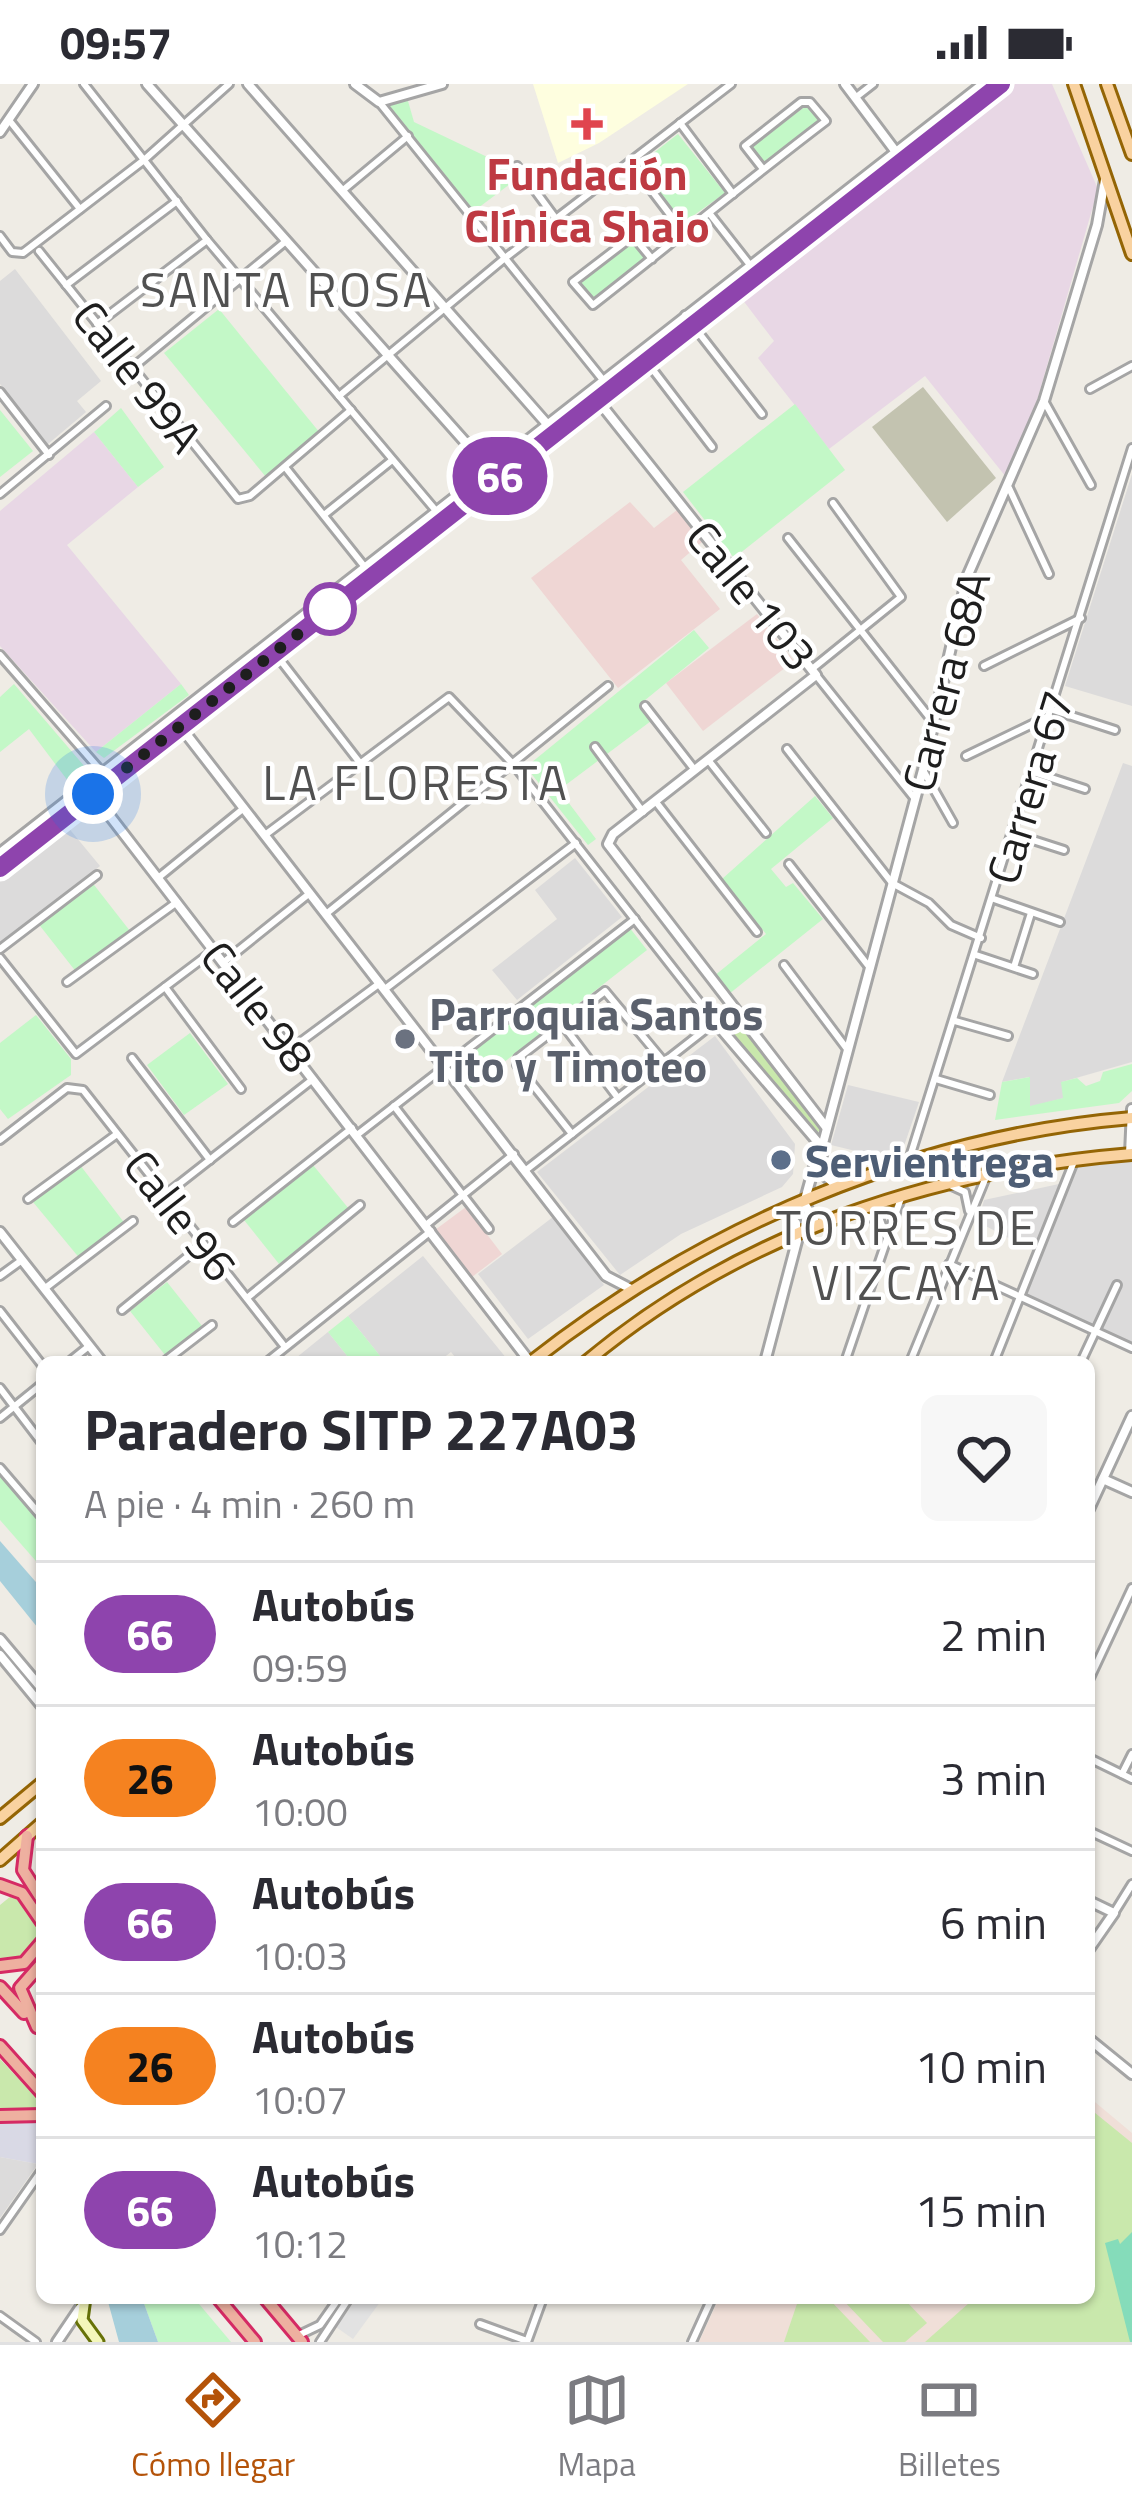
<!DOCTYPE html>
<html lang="es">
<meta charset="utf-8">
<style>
body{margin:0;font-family:"Titillium Web",sans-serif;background:#f7f7f7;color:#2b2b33;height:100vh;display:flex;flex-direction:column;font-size:45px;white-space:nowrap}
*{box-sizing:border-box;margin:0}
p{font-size:39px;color:#7c7c81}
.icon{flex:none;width:66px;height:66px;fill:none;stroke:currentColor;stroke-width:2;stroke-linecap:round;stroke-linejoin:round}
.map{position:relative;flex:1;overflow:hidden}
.panel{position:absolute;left:36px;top:1272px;width:1059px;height:948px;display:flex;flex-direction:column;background:#fff;border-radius:18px;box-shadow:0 3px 9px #0004}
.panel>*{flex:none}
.badge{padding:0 24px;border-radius:39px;font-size:42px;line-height:78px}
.you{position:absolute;width:60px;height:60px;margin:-30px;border:9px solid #fff;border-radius:50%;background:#1a73e8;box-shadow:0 0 0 18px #1a73e833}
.map>.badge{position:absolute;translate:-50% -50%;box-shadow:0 0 0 6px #fff}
.round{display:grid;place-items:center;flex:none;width:126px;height:126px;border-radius:18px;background:#f7f7f7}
.overview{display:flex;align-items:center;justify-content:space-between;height:204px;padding:0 48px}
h1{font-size:57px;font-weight:700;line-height:90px}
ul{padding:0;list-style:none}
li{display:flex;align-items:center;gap:36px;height:144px;padding:0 48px;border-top:3px solid #e1e1e2}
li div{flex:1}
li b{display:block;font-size:45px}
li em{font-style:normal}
li .badge{min-width:132px;font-weight:700;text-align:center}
.status{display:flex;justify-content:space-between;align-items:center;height:84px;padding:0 60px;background:#fff;direction:ltr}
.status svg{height:33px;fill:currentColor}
.tabs{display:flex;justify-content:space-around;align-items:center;height:168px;border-top:3px solid #e1e1e2;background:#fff;font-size:33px;color:#7c7c81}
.tabs a{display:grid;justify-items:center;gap:6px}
.tabs .on{color:#b45309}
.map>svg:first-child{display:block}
.residential{fill:#dcdbdb}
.commercial{fill:#efd6d4}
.industrial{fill:#e8d7e5}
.education{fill:#fefedf}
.military{fill:#f0dfd8}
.construction{fill:#c3c3b0}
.grass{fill:#c9e8ac}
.park{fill:#c3f8c7}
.pitch{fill:#85dcba}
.parking{fill:#e2e2e2}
.plaza{fill:#d9d9e5}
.water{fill:#a6cfdb}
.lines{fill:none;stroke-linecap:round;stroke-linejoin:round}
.minor-casing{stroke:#a5a5a5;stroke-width:12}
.tertiary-casing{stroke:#a5a5a5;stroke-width:14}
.secondary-casing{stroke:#677208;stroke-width:15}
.primary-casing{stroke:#946505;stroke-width:16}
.trunk-casing{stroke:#d52a64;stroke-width:16}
.minor{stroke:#fff;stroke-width:6}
.tertiary{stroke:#fff;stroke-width:8}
.secondary{stroke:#f4f7ba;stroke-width:9}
.primary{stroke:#f9d2a0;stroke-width:10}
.trunk{stroke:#eeb0a0;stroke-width:10}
.line-casing{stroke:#fff;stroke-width:27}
.line{stroke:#8e44ad;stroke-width:18}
.walk{stroke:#1e1e1e;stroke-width:12;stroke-dasharray:0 21.6}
.health-dot{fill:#e0444e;stroke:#fff;stroke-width:4.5}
.stop-dot{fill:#fff;stroke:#8e44ad;stroke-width:6}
.worship-dot{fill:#6b7280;stroke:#fff;stroke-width:4.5}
.service-dot{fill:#5c6f8a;stroke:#fff;stroke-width:4.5}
.labels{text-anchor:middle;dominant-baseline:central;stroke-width:9;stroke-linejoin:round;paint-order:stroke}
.health-label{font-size:45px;font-weight:bold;fill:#be3a42;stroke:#fff}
.street-label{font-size:45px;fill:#1e1e1e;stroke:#fff}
.worship-label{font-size:45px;font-weight:bold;fill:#5b616d;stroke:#fff;text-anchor:start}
.service-label{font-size:45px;font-weight:bold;fill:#4e5e75;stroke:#fff;text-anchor:start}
.neighbourhood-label{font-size:48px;letter-spacing:3px;fill:#515151;stroke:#fff}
</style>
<div class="status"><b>09:57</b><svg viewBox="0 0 49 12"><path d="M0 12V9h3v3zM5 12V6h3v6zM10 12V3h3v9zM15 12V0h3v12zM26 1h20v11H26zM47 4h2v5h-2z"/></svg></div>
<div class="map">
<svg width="1132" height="2258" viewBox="0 0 1132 2258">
<rect width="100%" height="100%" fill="#efece5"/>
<g class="residential">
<polygon points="15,185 101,297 77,317 86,328 48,360 0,300 0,197"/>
<polygon points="1132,390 1132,622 1065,602"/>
<polygon points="1123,679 1132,682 1132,978 1062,998 1064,1014 1029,1023 1029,993 1002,998"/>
<polygon points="67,742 100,782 0,862 0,796"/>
<polygon points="575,774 622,833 517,916 492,886 557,835 535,806"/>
<polygon points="715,952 795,1060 793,1090 782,1103 681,1150 620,1191 537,1088"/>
<polygon points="848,1001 919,1018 904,1062 872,1071 831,1061"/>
<polygon points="1132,1071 1132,1266 1020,1213 1075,1075"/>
<polygon points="1059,1100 1035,1168 978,1138 984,1116"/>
<polygon points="553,1133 604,1201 528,1255 478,1190"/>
<polygon points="423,1172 507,1275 503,1278 459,1278 451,1268 438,1278 385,1278 348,1232"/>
<polygon points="328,1248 352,1278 291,1278"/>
<polygon points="0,2073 38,2080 0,2134"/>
</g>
<g class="commercial">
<polygon points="630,418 654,444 677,426 702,458 681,476 720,525 618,604 531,494"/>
<polygon points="757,530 794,577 703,647 666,599"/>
<polygon points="466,1123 502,1170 472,1193 435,1146"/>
</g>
<g class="industrial">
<polygon points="1015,0 1052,0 1098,105 1036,320 1006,393 925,292 829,365 758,274 774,257 742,215"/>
<polygon points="94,348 138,403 67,461 181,600 96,668 0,562 0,427"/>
</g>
<polygon class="education" points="533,0 688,0 599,59 558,79"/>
<polygon class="military" points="1089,2013 1132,2049 1132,2258 699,2258 719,2214 1089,2214"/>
<polygon class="construction" points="923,303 996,394 947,438 872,343"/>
<g class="grass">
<polygon points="736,935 821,1045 814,1052 727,942"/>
<path d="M 11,1812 L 22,1815 C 35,1834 48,1852 28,1871 L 0,1878 L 0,1821 Z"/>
<polygon points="0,1975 42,2020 42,2025 0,2027"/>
<polygon points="1089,2024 1132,2059 1132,2258 925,2258 969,2219 1089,2214"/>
<polygon points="799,2214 828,2214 870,2258 784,2258"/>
<polygon points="841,2214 903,2214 927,2239 905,2258 883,2258"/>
</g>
<g class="park">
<polygon points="408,17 414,38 502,80 501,93 510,100 474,127 388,20"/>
<polygon points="807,21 819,37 763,80 750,64"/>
<polygon points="678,50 725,109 683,139 638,81"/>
<polygon points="633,156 646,173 592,215 578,198"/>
<polygon points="219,225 320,349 266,393 164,269"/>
<polygon points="795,320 845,386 734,474 683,408"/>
<polygon points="121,324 164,383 138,403 94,348"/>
<polygon points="0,326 33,367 0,393"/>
<polygon points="694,546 709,564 639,621 651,637 559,706 596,755 588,761 526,683"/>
<polygon points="14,600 85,683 71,701 29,645 0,668 0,613"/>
<polygon points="181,600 189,611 104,674 96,668"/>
<polygon points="815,712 833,734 771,785 786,803 793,799 823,835 729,910 714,892 766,850 722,795"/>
<polygon points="91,797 130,847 77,889 37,838"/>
<polygon points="629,843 647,866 471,1004 453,980"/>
<polygon points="36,931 71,975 71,991 8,1035 0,1025 0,959"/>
<polygon points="190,949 228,1000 184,1031 147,981"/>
<polygon points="1132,980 1132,1007 1119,1019 995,1036 1002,998 1030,993 1030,1022 1063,1014 1061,998 1077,994 1086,1002 1100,997 1103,988"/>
<polygon points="80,1081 126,1141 81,1176 33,1118"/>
<polygon points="313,1081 349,1125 279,1180 244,1136"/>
<polygon points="167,1198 202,1242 165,1271 130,1227"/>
<polygon points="348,1232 385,1278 352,1278 328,1248"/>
<polygon points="0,1382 42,1431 42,1484 0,1436"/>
<polygon points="142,2214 194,2214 231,2258 158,2258"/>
</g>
<polygon class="pitch" points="1132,2148 1132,2258 1130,2258 1105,2159 1118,2155 1120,2160"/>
<polygon class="parking" points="357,2214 383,2214 353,2255 336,2243"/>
<polygon class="plaza" points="42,2035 38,2080 0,2073 0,2037"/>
<g class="water">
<polygon points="0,1457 42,1505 42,1549 0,1497"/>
<polygon points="142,2214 158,2258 119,2258 107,2214"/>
</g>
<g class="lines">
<g class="minor-casing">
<g id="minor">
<polyline points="84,0 207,156 437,428"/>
<polyline points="855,14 873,0"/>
<polyline points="380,19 603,296"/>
<polyline points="9,36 80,125"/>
<polyline points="680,39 733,110"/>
<polyline points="630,78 684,149"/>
<polyline points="517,82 556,135"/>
<polyline points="342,107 408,52"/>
<polyline points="710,130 750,181"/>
<polyline points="0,152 12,168 23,169 144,76 229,0"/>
<polyline points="39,167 238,415 250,412 351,326"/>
<path d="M 652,175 L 633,152 L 573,198 L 593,221 C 671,160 747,97 826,37 L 810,18 L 801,18 L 745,62 L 763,85"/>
<polyline points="66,201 177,117"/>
<polyline points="685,231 762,330"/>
<polyline points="97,240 207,156"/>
<polyline points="647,278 712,363"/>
<polyline points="132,284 286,157"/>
<polyline points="1090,305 1132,282"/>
<polyline points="0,308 49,371"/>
<polyline points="339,312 505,174 731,0"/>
<polyline points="1044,317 1091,401"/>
<polyline points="285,383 372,492"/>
<polyline points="1009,404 1049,490"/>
<polyline points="0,410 106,322"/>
<polyline points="324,431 391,377"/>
<polyline points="788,454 933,638"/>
<polyline points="280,566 281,577 360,679"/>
<polyline points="0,571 102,688"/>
<polyline points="984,582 1081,534"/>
<polyline points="812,585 901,513 833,419"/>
<polyline points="816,591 915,715"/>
<polyline points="645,622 694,685"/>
<polyline points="1053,626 1115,646"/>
<polyline points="595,663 643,728"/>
<polyline points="787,665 892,799 929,819 951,841 981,854"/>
<polyline points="966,672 1049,632"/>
<polyline points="709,677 766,749"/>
<polyline points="923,686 953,739"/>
<polyline points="1033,688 1085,705"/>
<polyline points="656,718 757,848"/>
<polyline points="1014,750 1064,766"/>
<polyline points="265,751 449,613 514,681 715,938 526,1086"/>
<polyline points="789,780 870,884"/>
<polyline points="158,794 244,724"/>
<polyline points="994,815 1060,838"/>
<polyline points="326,830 608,602"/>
<polyline points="0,865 97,791"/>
<polyline points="976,871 1033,890"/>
<polyline points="0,874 76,970 214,866"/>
<polyline points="224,878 310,809"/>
<polyline points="784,881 847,965"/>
<polyline points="1014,883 1031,829"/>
<polyline points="67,898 177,818"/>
<polyline points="165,903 241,1005"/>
<polyline points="385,905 576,759"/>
<polyline points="955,937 1008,952"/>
<polyline points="563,941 618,1014"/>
<polyline points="291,965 380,899"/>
<polyline points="132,974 210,1076"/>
<polyline points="936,995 990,1011"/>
<polyline points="394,1022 489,1145"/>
<polyline points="572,1050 517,981 518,974 605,907 664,978"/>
<polyline points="357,1051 635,835"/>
<polyline points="0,1056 67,1004 83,1006 285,1263"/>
<polyline points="909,1076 1132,364"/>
<polyline points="952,1102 965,1108 969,1127"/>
<polyline points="165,1111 313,995"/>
<polyline points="28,1115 117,1050"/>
<polyline points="857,1130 880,1136 886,1152"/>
<polyline points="233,1138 352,1044"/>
<polyline points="427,1140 514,1070"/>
<polyline points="949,1180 1132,1264"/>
<polyline points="0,1192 22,1176"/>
<polyline points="44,1205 133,1137"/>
<polyline points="247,1214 360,1121"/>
<polyline points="122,1226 203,1160"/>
<polyline points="0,1227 42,1281"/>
<polyline points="69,1278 89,1262"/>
<polyline points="164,1278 212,1241"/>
<polyline points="267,1278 431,1147"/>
<polyline points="845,1278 902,1111"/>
<polyline points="910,1278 986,1093"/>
<polyline points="994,1278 1075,1075"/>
<polyline points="1081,1278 1117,1201"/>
<polyline points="0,1304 42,1359"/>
<polyline points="0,1334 42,1300"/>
<polyline points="0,1384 42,1433"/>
<polyline points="1089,1596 1132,1504"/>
<polyline points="1089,1674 1132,1695"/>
<polyline points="1122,1690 1132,1670"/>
<polyline points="1089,1747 1132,1767"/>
<polyline points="1114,1829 1132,1800"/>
<polyline points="0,2146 42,2086"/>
<polyline points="0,2232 36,2258"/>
<polyline points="480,2240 527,2257"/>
<polyline points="299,2251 320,2241 339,2214"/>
<polyline points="320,2258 349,2214"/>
<polyline points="527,2258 543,2214"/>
<polyline points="692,2258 712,2214"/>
</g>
</g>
<g class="tertiary-casing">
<g id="tertiary">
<polyline points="147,0 490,386"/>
<polyline points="248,0 547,340"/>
<polyline points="355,0 379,18 442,0"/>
<polyline points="845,0 896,68"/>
<polyline points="0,48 33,0"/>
<polyline points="596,314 816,591 613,750 608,760 826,1043"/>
<polyline points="180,642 606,1192 631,1205"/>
<polyline points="93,710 530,1278"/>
<polyline points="0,769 983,0"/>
<polyline points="0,784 1001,0"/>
<polyline points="733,925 715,938 822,1063"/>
<polyline points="1130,1070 1132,1025"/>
<polyline points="838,1103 822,1089 822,1063 923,686 967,493 1044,317 1097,141 1105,96"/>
<polyline points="817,1141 804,1119 818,1069"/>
<polyline points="0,1148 102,1278"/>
<polyline points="765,1278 797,1157 796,1139 784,1127"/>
<polyline points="1103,1395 1132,1408"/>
<polyline points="1089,1425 1132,1332"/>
<polyline points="0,1555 42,1605"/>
<polyline points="0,1571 42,1622"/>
<polyline points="1089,1817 1114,1829 1089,1865"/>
<polyline points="1089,1955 1132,1990"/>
<polyline points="57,2258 80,2224"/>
</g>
</g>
<g class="secondary-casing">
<polyline id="secondary" points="85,2214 82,2236 98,2258"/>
</g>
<g class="primary-casing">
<g id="primary">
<polyline points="1074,0 1132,170"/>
<polyline points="1107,0 1132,70"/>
<path d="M 531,1278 C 703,1143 914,1052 1132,1034"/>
<path d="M 586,1278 C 740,1149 934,1086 1132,1070"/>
<polyline points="0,1734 42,1699"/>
<polyline points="0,1776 42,1739"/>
</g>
</g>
<g class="trunk-casing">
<g id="trunk">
<polyline points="27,1752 23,1786 42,1816"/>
<polyline points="0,1801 22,1809 42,1838"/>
<polyline points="0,1882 24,1879 42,1858"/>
<polyline points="0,1903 24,1929"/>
<polyline points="37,1943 20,1904 42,1879"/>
<polyline points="0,1962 42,2009"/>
<polyline points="0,2032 42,2031"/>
<polyline points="218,2214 255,2258"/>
<polyline points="265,2214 302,2258"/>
</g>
</g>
<use href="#minor" class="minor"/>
<use href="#tertiary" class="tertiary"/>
<use href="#secondary" class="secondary"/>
<use href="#primary" class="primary"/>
<use href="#trunk" class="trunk"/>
</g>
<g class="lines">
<g class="line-casing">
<polyline id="line" points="0,784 1001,0"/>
</g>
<use href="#line" class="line"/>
<polyline class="walk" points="93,710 330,525"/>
</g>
<path class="health-dot" d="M581 22h12v12h12v12h-12v12h-12v-12h-12v-12h12z"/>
<circle class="stop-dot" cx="330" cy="525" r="24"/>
<circle class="worship-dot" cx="405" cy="955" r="12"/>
<circle class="service-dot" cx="781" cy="1076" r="12"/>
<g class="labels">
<g class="health-label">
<text x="587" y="89">Fundación<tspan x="587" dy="52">Clínica Shaio</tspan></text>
</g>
<g class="street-label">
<text transform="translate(138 292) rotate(52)">Calle 99A</text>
<text transform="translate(752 511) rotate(51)">Calle 103</text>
<text transform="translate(945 597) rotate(-75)">Carrera 68A</text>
<text transform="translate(1029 703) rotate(-73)">Carrera 67</text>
<text transform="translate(258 922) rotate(52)">Calle 98</text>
<text transform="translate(181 1131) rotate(52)">Calle 96</text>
</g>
<g class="worship-label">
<text x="429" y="929">Parroquia Santos<tspan x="429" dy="52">Tito y Timoteo</tspan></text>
</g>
<g class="service-label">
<text x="805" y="1076">Servientrega</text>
</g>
<g class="neighbourhood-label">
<text x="287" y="205">SANTA ROSA</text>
<text x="416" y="698">LA FLORESTA</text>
<text x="907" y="1143">TORRES DE<tspan x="907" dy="55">VIZCAYA</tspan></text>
</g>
</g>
</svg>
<div class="you" style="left:93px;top:710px"></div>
<b class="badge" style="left:500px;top:392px;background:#8e44ad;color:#fff">66</b>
<section class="panel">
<div class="overview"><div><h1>Paradero SITP 227A03</h1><p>A pie · 4 min · 260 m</p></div><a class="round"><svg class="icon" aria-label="heart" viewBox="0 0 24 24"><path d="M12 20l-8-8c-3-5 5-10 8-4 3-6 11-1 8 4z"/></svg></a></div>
<ul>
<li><span class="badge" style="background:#8e44ad;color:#fff">66</span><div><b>Autobús</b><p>09:59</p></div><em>2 min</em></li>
<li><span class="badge" style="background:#f58220;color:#111">26</span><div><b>Autobús</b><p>10:00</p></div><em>3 min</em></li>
<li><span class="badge" style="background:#8e44ad;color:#fff">66</span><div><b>Autobús</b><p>10:03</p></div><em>6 min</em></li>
<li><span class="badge" style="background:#f58220;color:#111">26</span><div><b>Autobús</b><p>10:07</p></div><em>10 min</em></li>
<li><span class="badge" style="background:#8e44ad;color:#fff">66</span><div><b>Autobús</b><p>10:12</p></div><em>15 min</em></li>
</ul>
</section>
</div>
<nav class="tabs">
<a class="on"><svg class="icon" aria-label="directions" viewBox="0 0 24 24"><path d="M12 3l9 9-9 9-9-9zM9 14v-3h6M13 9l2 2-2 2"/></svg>Cómo llegar</a>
<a><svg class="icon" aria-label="map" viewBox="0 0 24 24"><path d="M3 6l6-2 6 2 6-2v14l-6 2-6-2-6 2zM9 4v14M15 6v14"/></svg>Mapa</a>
<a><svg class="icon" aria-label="tickets" viewBox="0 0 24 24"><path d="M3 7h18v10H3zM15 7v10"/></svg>Billetes</a>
</nav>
